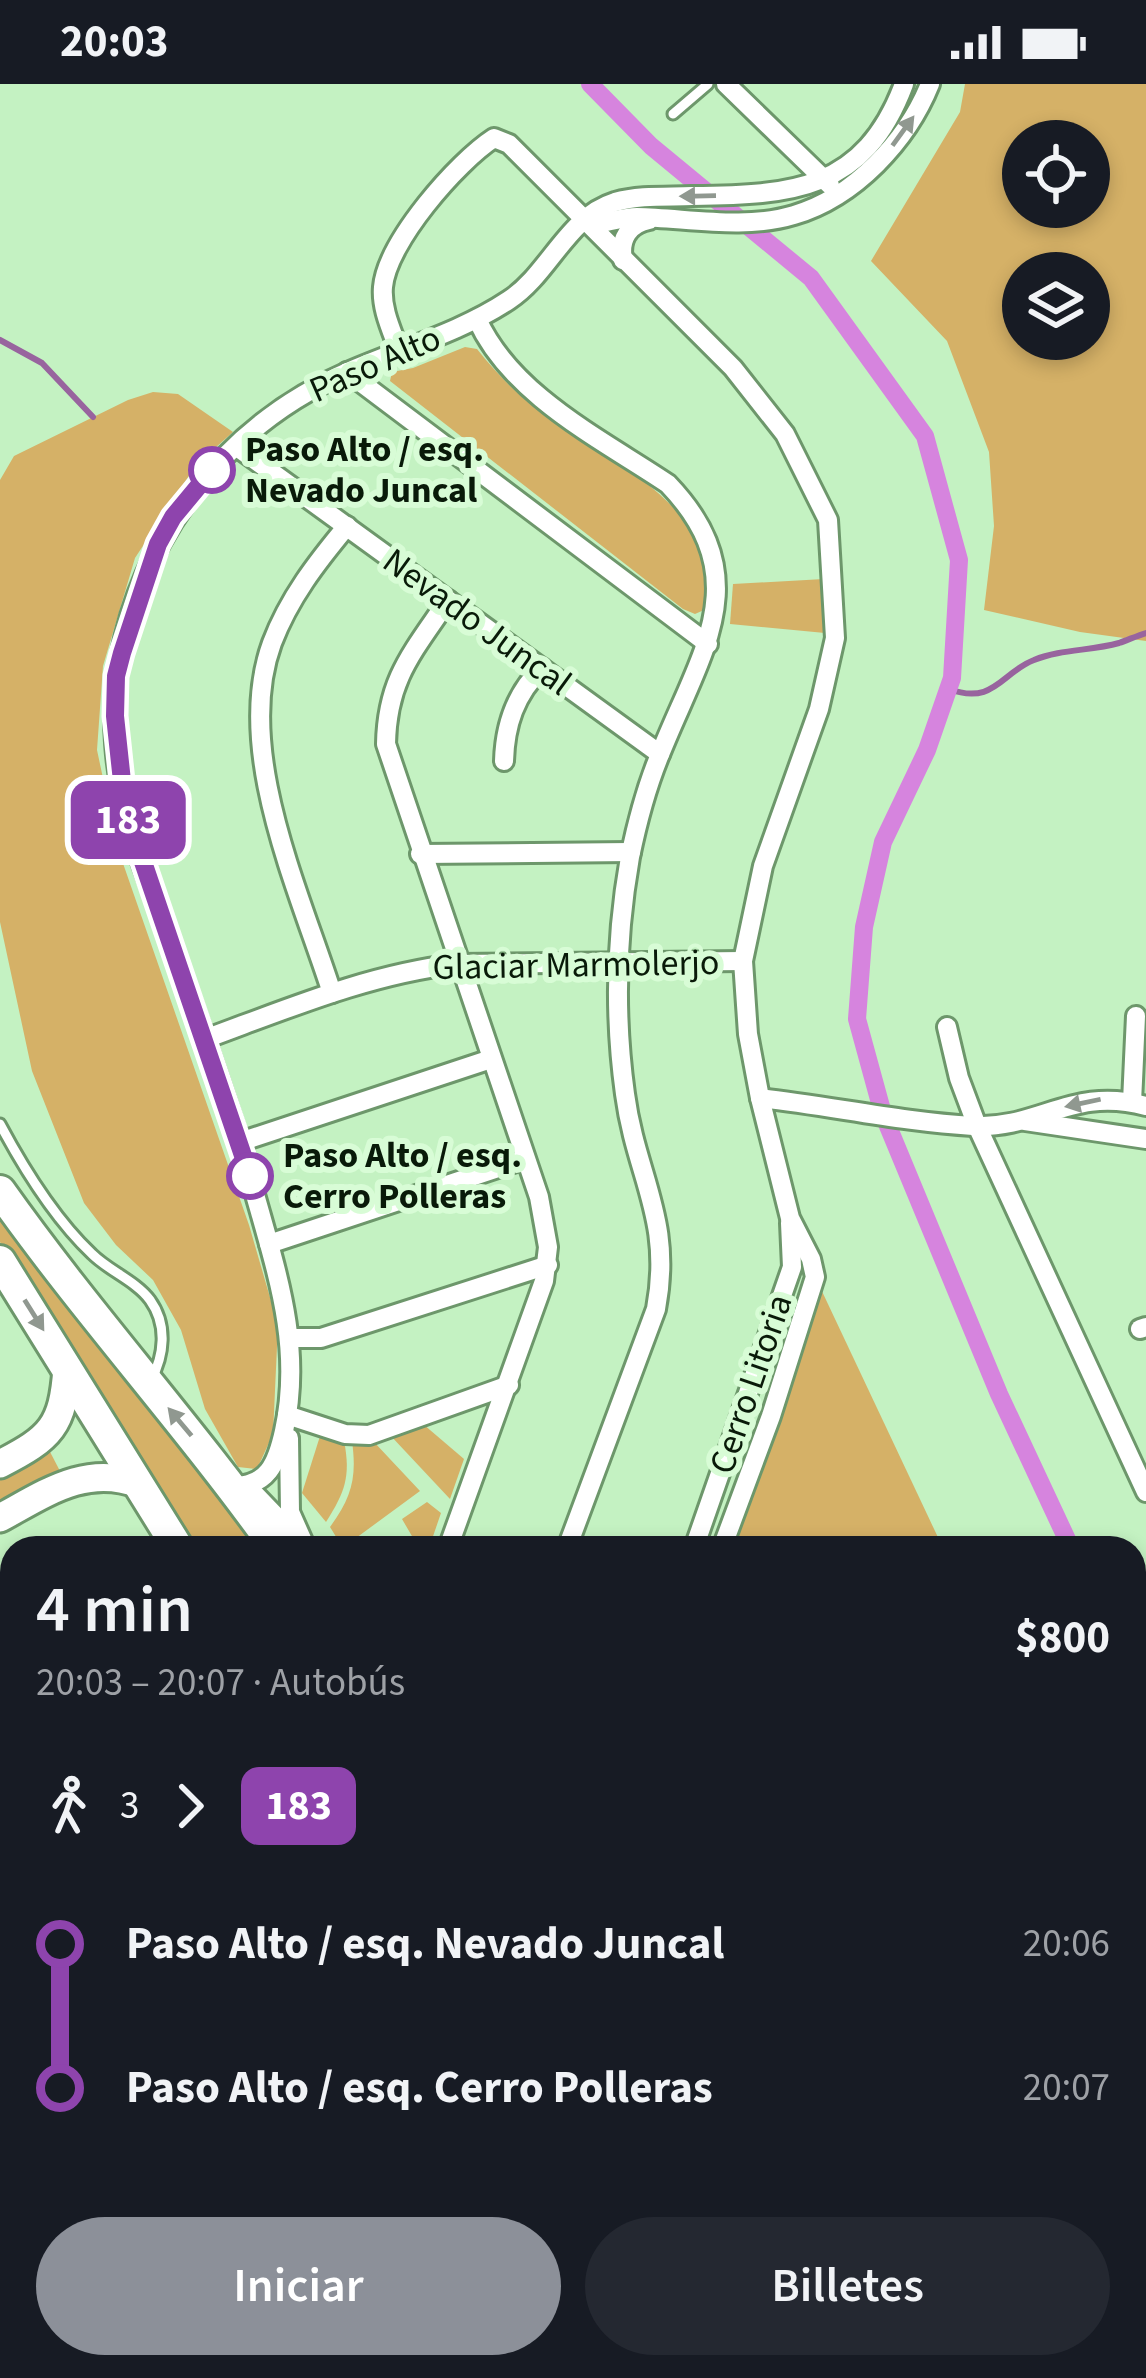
<!DOCTYPE html>
<html lang="es">
<meta charset="utf-8">
<style>
body{margin:0;font-family:"Source Sans 3",sans-serif;background:#242831;color:#f1f3f6;height:100vh;display:flex;flex-direction:column;font-size:45px;white-space:nowrap}
*{box-sizing:border-box;margin:0}
p{font-size:39px;color:#9ea1a6}
.icon{flex:none;width:66px;height:66px;fill:none;stroke:currentColor;stroke-width:2;stroke-linecap:round;stroke-linejoin:round}
.map{position:relative;flex:1;overflow:hidden}
.details{position:absolute;left:0px;top:1452px;width:1146px;height:843px;display:flex;flex-direction:column;background:#171b24;border-radius:36px 36px 0 0;box-shadow:0 6px 18px #0003}
.details>*{flex:none}
.badge{padding:0 24px;border-radius:18px;font-size:42px;line-height:78px}
.controls{position:absolute;left:1002px;top:36px;display:grid;gap:24px}
.controls a{display:grid;place-items:center;width:108px;height:108px;border-radius:50%;background:#171b24;box-shadow:0 6px 18px #0003;font-size:60px}
.map>.badge{position:absolute;translate:-50% -50%;box-shadow:0 0 0 6px #fff}
.legs{display:flex;align-items:center;gap:18px;height:132px;padding:0 36px;font-size:39px}
.legs p{margin-inline-start:auto}
.head{display:flex;align-items:center;justify-content:space-between;height:204px;padding:0 36px}
h1{font-size:66px;font-weight:600;line-height:90px}
.cta{display:flex;gap:24px;margin-top:auto;padding:24px 36px}
.cta a{flex:1;height:138px;border-radius:72px;background:#8c9099;color:#fff;font-size:48px;font-weight:600;line-height:138px;text-align:center}
.cta a+a{background:#242831;color:#f1f3f6}
ul{padding:0 36px;list-style:none}
li{display:flex;align-items:center;gap:42px;height:144px;font-size:45px}
li i{display:grid;place-items:center;width:18px;height:100%;margin:0 15px;background:currentColor}
li i::after{content:'';width:30px;height:30px;margin:-15px;border:9px solid;border-radius:50%;background:#171b24}
li p{margin-inline-start:auto}
li:first-child i{background:linear-gradient(#0000 50%,currentColor 0)}
li:last-child i{background:linear-gradient(currentColor 50%,#0000 0)}
.status{display:flex;justify-content:space-between;align-items:center;height:84px;padding:0 60px;background:#171b24;direction:ltr}
.status svg{height:33px;fill:currentColor}
.map>svg:first-child{display:block}
.green{fill:#d5b167;fill-rule:evenodd}
.lines{fill:none;stroke-linecap:round;stroke-linejoin:round}
.stream{stroke:#98649e;stroke-width:6}
.canal{stroke:#d684de;stroke-width:18}
.lane-casing{stroke:#6d976b;stroke-width:15}
.street-casing{stroke:#6d976b;stroke-width:24}
.secondary-casing{stroke:#6d976b;stroke-width:33}
.primary-casing{stroke:#6d976b;stroke-width:36}
.lane{stroke:#fff;stroke-width:9}
.street{stroke:#fff;stroke-width:18}
.secondary{stroke:#fff;stroke-width:27}
.primary{stroke:#fff;stroke-width:30}
.oneway{fill:#909890}
.line-1-casing{stroke:#fff;stroke-width:27}
.line-1{stroke:#8e44ad;stroke-width:18}
.stop-1-dot{fill:#fff;stroke:#8e44ad;stroke-width:6}
.labels{text-anchor:middle;dominant-baseline:central;stroke-width:12;stroke-linejoin:round;paint-order:stroke}
.street-label{font-size:36px;fill:#091a09;stroke:#d8fcd6}
.stop-label{font-size:36px;font-weight:bold;fill:#091a09;stroke:#d8fcd6;text-anchor:start}
</style>
<div class="status"><b>20:03</b><svg viewBox="0 0 49 12"><path d="M0 12V9h3v3zM5 12V6h3v6zM10 12V3h3v9zM15 12V0h3v12zM26 1h20v11H26zM47 4h2v5h-2z"/></svg></div>
<div class="map">
<svg width="1146" height="2294" viewBox="0 0 1146 2294">
<rect width="100%" height="100%" fill="#c4f2c2"/>
<g class="green">
<path d="M 965,0 L 1146,0 L 1146,557 L 1080,548 L 984,526 L 994,442 L 989,368 L 947,257 L 871,177 L 960,28 ZM 1023,57 L 1089,57 L 1089,123 L 1023,123 ZM 1023,189 L 1089,189 L 1089,255 L 1023,255 Z"/>
<path d="M 465,263 L 477,265 C 493,285 510,303 529,319 C 591,370 734,423 704,526 L 695,530 L 683,525 L 390,297 L 392,288 L 413,284 Z"/>
<polygon points="153,308 178,310 233,348 196,381 135,474 103,582 97,666 118,765 249,1141 278,1241 273,1350 257,1385 238,1383 205,1325 181,1246 153,1196 116,1161 84,1119 32,987 0,838 0,396 14,372 128,316"/>
<polygon points="824,495 825,549 730,540 733,500"/>
<polygon points="0,1134 262,1464 191,1464 21,1194 0,1158"/>
<polygon points="819,1201 943,1464 722,1464"/>
<polygon points="423,1340 464,1375 450,1415 390,1351"/>
<path d="M 321,1349 L 344,1357 C 351,1392 345,1408 326,1438 L 302,1409 Z"/>
<path d="M 352,1357 L 374,1358 L 420,1407 L 356,1454 L 362,1464 L 343,1464 L 330,1443 C 352,1413 357,1393 352,1357 Z"/>
<polygon points="48,1364 61,1389 0,1422 0,1388"/>
<polygon points="427,1418 441,1429 429,1464 410,1464 416,1459 402,1435"/>
<polygon points="1134,1835 1146,1847 1146,2161 1134,2154"/>
<polygon points="0,2076 12,2090 12,2245 0,2222"/>
<polygon points="32,2283 126,2283 132,2294 38,2294"/>
</g>
<g class="lines">
<g class="stream">
<polyline points="0,256 42,279 93,333"/>
<path d="M 949,605 C 994,622 1002,588 1034,576 C 1061,565 1091,567 1119,559 C 1128,556 1136,552 1146,549"/>
<polyline points="670,2283 673,2294"/>
</g>
<g class="canal">
<polyline points="590,0 651,62 811,194 925,352 959,476 952,594 927,666 883,758 864,843 857,935 883,1030 999,1310 1071,1464"/>
<polyline points="1134,1598 1146,1626"/>
</g>
<g class="lane-casing">
<g id="lane">
<polyline points="673,30 708,0"/>
<path d="M 0,1040 C 24,1085 55,1135 92,1170 C 109,1187 136,1197 150,1216 C 168,1241 164,1272 151,1296"/>
</g>
</g>
<g class="street-casing">
<g id="street">
<polyline points="726,0 830,101"/>
<path d="M 583,138 C 603,143 617,133 637,133 C 687,134 745,146 794,131 C 855,113 907,57 930,0"/>
<path d="M 623,176 C 619,155 629,140 649,136"/>
<path d="M 477,235 C 511,311 601,355 668,400 C 758,494 701,568 661,668 C 647,701 637,739 630,773 C 616,852 614,931 625,1010 C 636,1093 673,1135 656,1225 L 567,1464"/>
<path d="M 399,267 C 392,247 381,225 383,203 C 387,158 457,78 494,54 L 509,60 L 733,284 L 785,350 L 828,436 L 835,554 L 819,625 L 763,782 L 743,877 L 748,950 L 760,1014 L 790,1134 L 811,1175 L 815,1193 L 771,1332 L 722,1464"/>
<polyline points="347,288 708,560"/>
<polyline points="237,363 660,670"/>
<path d="M 448,516 C 413,568 387,595 386,660 L 539,1113 L 548,1163 L 544,1197 L 448,1464"/>
<path d="M 504,677 C 505,641 515,610 542,584"/>
<polyline points="420,770 631,768"/>
<path d="M 332,909 C 299,806 233,665 272,559 C 289,514 317,478 347,442"/>
<polyline points="947,943 959,994 977,1042 1146,1408"/>
<path d="M 205,955 C 287,925 369,890 457,880 L 743,877"/>
<path d="M 760,1014 C 831,1022 902,1038 973,1042 C 1040,1045 1072,1002 1146,1022"/>
<polyline points="1132,1018 1136,932"/>
<polyline points="1025,1037 1146,1055"/>
<polyline points="240,1058 491,975"/>
<polyline points="269,1160 525,1075"/>
<polyline points="1140,1245 1146,1243"/>
<polyline points="291,1254 321,1254 548,1181"/>
<polyline points="287,1331 345,1350 369,1351 509,1301"/>
<polyline points="289,1354 290,1428 306,1464"/>
<path d="M 231,1402 C 268,1403 277,1379 284,1347 C 301,1270 281,1202 260,1128 C 233,1031 198,937 165,842 C 152,803 133,763 124,723 C 116,685 111,636 116,598 C 134,459 222,342 350,287 C 403,264 461,248 509,216 C 549,190 567,133 615,118 C 640,111 667,113 692,112 C 792,111 864,107 904,0"/>
<polyline points="247,1402 294,1451"/>
<polyline points="694,1464 792,1183 790,1139"/>
<polyline points="0,2246 12,2268"/>
<polyline points="20,2283 26,2294"/>
<polyline points="841,2283 862,2294"/>
</g>
</g>
<g class="secondary-casing">
<g id="secondary">
<path d="M 0,1380 C 51,1354 63,1342 67,1284"/>
<path d="M 0,1434 C 46,1409 86,1380 139,1400"/>
</g>
</g>
<g class="primary-casing">
<g id="primary">
<path d="M 0,1107 C 87,1230 189,1342 276,1464"/>
<polyline points="0,1177 178,1464"/>
<polyline points="1134,2185 1146,2191"/>
<polyline points="1134,2277 1146,2284"/>
</g>
</g>
<use href="#lane" class="lane"/>
<use href="#street" class="street"/>
<use href="#secondary" class="secondary"/>
<use href="#primary" class="primary"/>
</g>
<defs><path id="oneway-solid" d="M-6-.8H1V-3.2L6.5 0L1 3.2V.8H-6Z" transform="scale(3)"/></defs>
<g class="oneway">
<use href="#oneway-solid" transform="translate(903 47) rotate(-54)"/>
<use href="#oneway-solid" transform="translate(698 112) rotate(179)"/>
<use href="#oneway-solid" transform="translate(1083 1019) rotate(168)"/>
<use href="#oneway-solid" transform="translate(34 1231) rotate(58)"/>
<use href="#oneway-solid" transform="translate(180 1338) rotate(-130)"/>
</g>
<g class="lines">
<g class="line-1-casing">
<polyline id="line-1" points="212,386 173,433 158,460 122,569 116,592 115,632 125,725 250,1092"/>
</g>
<use href="#line-1" class="line-1"/>
</g>
<g class="stop-1-dot">
<circle cx="212" cy="386" r="21"/>
<circle cx="250" cy="1092" r="21"/>
</g>
<g class="labels">
<g class="street-label">
<text transform="translate(375 280) rotate(-24)">Paso Alto</text>
<text transform="translate(477 538) rotate(36)">Nevado Juncal</text>
<text transform="translate(576 881) rotate(-1)">Glaciar Marmolerjo</text>
<text transform="translate(751 1300) rotate(-71)">Cerro Litoria</text>
</g>
<g class="stop-label">
<text x="245" y="365">Paso Alto / esq.<tspan x="245" dy="41">Nevado Juncal</tspan></text>
<text x="283" y="1071">Paso Alto / esq.<tspan x="283" dy="41">Cerro Polleras</tspan></text>
</g>
</g>
</svg>
<div class="controls">
<a><svg class="icon" aria-label="locate" viewBox="0 0 24 24"><circle cx="12" cy="12" r="6"/><path d="M12 2v4M12 18v4M2 12h4M18 12h4"/></svg></a>
<a><svg class="icon" aria-label="layers" viewBox="0 0 24 24"><path d="M12 4l9 5-9 5-9-5zM3 14l9 5 9-5"/></svg></a>
</div>
<b class="badge" style="left:128px;top:736px;background:#8e44ad;color:#fff">183</b>
<section class="details">
<div class="head"><div><h1>4 min</h1><p>20:03 – 20:07 · Autobús</p></div><b>$800</b></div>
<div class="legs"><svg class="icon" aria-label="walk" viewBox="0 0 24 24"><circle cx="13" cy="4" r="2"/><path d="M13 8l-2 6 4 7M11 14l-3 7M7 12l3-4h3l4 4"/></svg>3<svg class="icon" aria-label="forward" viewBox="0 0 24 24"><path d="M9 5l7 7-7 7"/></svg><b class="badge" style="background:#8e44ad;color:#fff">183</b></div>
<ul>
<li><i style="color:#8e44ad"></i><b>Paso Alto / esq. Nevado Juncal</b><p>20:06</p></li>
<li><i style="color:#8e44ad"></i><b>Paso Alto / esq. Cerro Polleras</b><p>20:07</p></li>
</ul>
<div class="cta"><a>Iniciar</a><a>Billetes</a></div>
</section>
</div>
